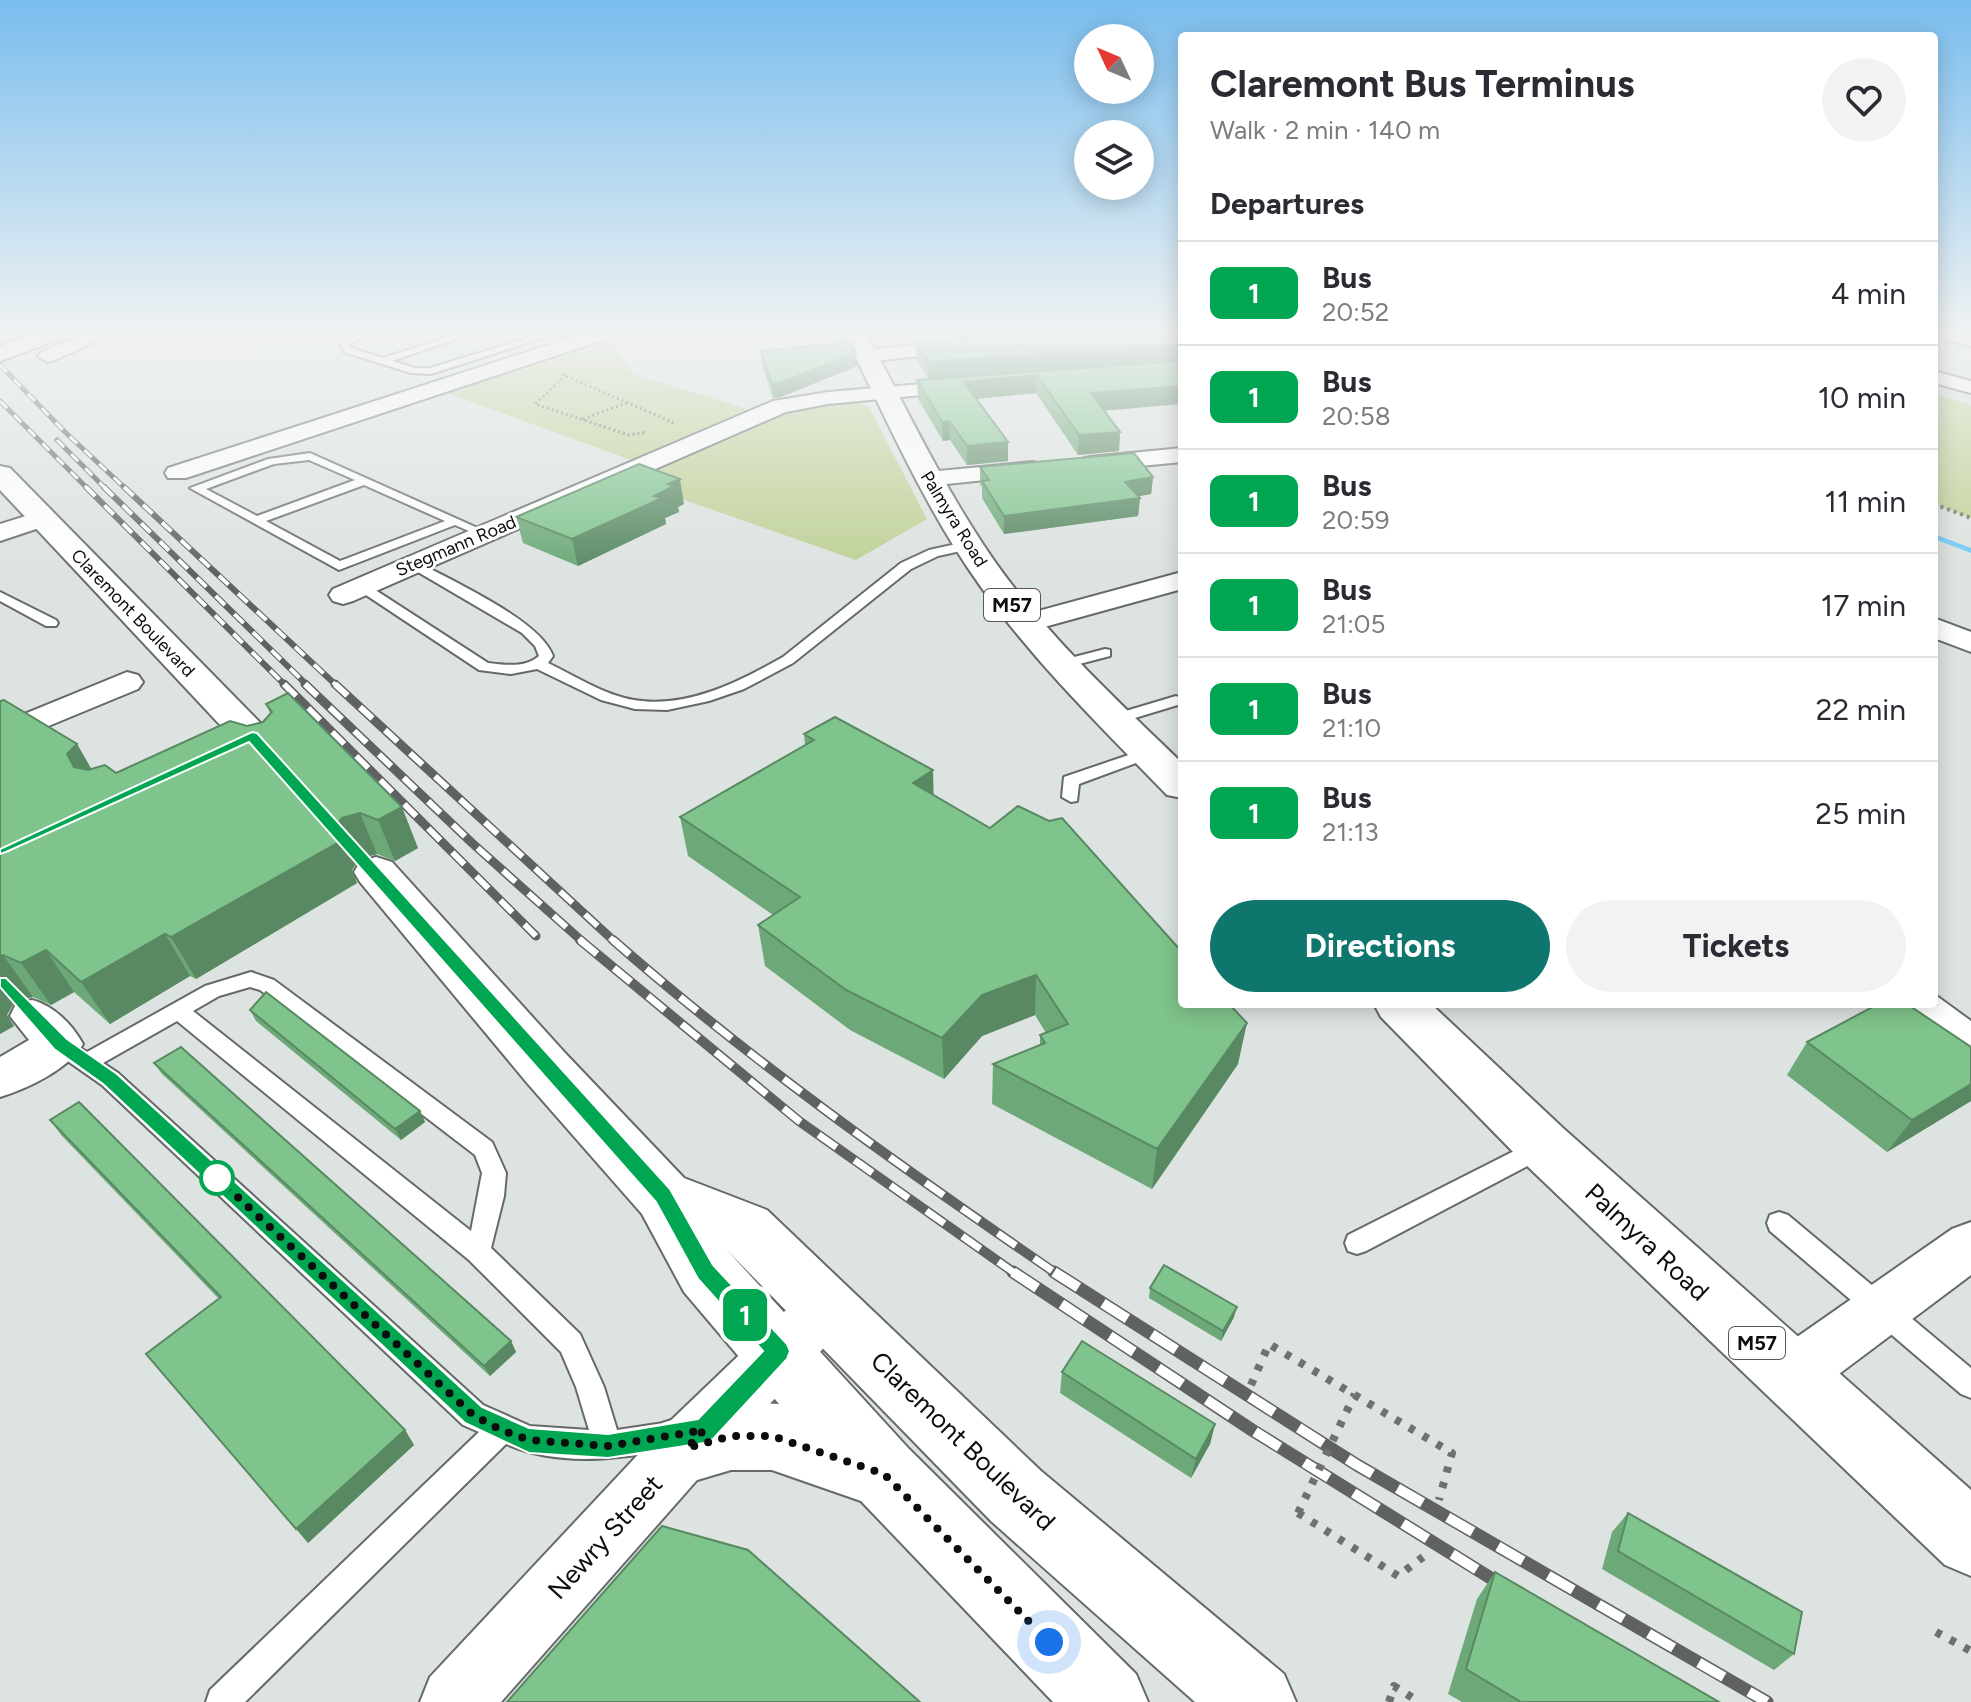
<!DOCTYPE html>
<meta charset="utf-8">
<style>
body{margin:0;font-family:Figtree,sans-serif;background:#f2f2f3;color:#2b2b33;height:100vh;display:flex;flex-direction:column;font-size:30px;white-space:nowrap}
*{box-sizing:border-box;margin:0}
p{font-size:26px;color:#7c7c81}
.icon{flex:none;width:44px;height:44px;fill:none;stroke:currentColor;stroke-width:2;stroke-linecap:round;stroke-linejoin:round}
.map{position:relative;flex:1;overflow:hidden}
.details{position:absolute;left:1178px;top:32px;width:760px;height:976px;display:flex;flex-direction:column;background:#fff;border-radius:8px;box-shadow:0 4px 20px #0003}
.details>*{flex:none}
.badge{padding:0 16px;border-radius:12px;font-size:28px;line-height:52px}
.needle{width:52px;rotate:314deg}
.tools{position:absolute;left:1074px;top:24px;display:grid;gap:16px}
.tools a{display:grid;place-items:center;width:80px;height:80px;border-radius:50%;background:#fff;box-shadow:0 4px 20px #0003;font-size:40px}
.you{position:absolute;width:40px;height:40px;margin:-20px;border:6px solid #fff;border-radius:50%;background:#1a73e8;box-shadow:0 0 0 12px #1a73e833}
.map>.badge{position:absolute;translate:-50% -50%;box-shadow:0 0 0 4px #fff}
h2{padding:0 32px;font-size:30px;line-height:72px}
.round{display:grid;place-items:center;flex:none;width:84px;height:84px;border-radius:42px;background:#f2f2f3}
.headline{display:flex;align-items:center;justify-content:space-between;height:136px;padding:0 32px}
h1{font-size:38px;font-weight:700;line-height:60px}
.cta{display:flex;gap:16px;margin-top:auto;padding:16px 32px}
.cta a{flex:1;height:92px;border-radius:48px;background:#0f766e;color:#fff;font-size:32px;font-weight:700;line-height:92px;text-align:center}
.cta a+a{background:#f2f2f3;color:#2b2b33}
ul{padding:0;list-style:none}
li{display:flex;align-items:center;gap:24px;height:104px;padding:0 32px;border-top:2px solid #e1e1e2}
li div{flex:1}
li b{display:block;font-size:30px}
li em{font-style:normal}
li .badge{min-width:88px;font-weight:700;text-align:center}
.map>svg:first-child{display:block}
.green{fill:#bfd194}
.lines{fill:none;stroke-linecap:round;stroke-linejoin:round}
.stream{fill:#72caf7;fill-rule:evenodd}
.lane-casing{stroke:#656a68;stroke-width:4}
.street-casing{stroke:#656a68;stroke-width:4}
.secondary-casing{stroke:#656a68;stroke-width:4}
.primary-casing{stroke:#656a68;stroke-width:4}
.path-far2{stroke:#6e7170;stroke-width:3;stroke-dasharray:2 3;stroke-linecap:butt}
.path-far1{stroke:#6e7170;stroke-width:4;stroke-dasharray:3 4;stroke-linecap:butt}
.path{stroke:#6e7170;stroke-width:8;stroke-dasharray:6 10;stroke-linecap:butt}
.lane{fill:#fff;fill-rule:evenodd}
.street{fill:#fff;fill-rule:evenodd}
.secondary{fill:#fff;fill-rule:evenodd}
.primary{fill:#fff;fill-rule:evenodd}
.rail-far4-casing{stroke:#5f6261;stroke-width:5}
.rail-far3-casing{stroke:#5f6261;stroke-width:6}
.rail-far2-casing{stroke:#5f6261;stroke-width:9}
.rail-far1-casing{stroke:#5f6261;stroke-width:10}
.rail-casing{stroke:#5f6261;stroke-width:13}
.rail-far4{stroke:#fff;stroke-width:3;stroke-dasharray:10;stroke-linecap:butt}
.rail-far3{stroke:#fff;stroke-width:4;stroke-dasharray:13;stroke-linecap:butt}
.rail-far2{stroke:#fff;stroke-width:6;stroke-dasharray:17;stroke-linecap:butt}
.rail-far1{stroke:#fff;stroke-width:7;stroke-dasharray:22;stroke-linecap:butt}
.rail{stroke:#fff;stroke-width:10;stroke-dasharray:29;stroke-linecap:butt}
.path-bridge{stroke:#6e7170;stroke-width:8;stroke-dasharray:6 10;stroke-linecap:butt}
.wall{fill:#6da978}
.shaded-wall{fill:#598962}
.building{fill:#7fc48c;stroke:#598962;stroke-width:2}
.line{fill:#00a651;stroke:#fff;stroke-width:2}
.walk{stroke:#0c0d0d;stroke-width:8;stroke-dasharray:0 14.4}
.stop-dot{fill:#fff;stroke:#00a651;stroke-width:4}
.labels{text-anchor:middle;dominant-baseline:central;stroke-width:6;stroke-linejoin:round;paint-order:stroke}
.far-street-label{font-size:18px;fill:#0c0d0d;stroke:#fff}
.shield{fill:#fff;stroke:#555656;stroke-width:2}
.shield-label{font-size:20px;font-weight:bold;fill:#0c0d0d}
.near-street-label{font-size:26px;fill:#0c0d0d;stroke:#fff}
</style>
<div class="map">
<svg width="1971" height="1702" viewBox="0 0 1971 1702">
<rect width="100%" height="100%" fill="#dde3e1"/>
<g class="green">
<polygon points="606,335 633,374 764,414 645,465 436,389"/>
<polygon points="1934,394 1971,405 1971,518 1934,504"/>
<polygon points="855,402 869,407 927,519 856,560 630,481 797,409"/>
</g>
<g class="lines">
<polygon class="stream" points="1934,534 1971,548 1971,553 1934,539"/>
<g class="lane-casing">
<g id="lane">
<polygon points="354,335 366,335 350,344 351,348 383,358 454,335 468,335 392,361 415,368 430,368 538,335 552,335 431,374 411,373 344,352 340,343"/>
<path d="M 310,453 L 491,534 L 485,538 L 455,525 L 339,570 L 190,488 L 268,459 ZM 309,460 L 355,480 L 257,516 L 206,489 L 274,464 ZM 364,485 L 445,521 L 340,561 L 266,521 Z"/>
<path d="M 970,541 L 976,545 L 974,548 L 938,556 L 911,569 L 793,663 L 744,689 L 709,701 L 667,710 L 635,709 L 601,700 L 537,669 L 511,674 L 479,670 L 354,587 L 361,583 L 366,584 L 488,663 C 505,665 526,668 539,656 L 535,646 L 522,633 L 406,565 L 418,562 C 453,582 540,620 553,656 L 548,663 C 575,676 604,695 634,700 C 686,709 739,682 783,657 L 901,563 L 929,550 Z"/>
<polygon points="0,592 56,620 58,623 56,626 46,626 0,601"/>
<polygon points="1105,649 1110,650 1110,656 1064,668 1057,664 1059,661"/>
<polygon points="1176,696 1181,698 1181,704 1115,724 1107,719 1109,716"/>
<polygon points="1149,748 1157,753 1155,756 1079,784 1077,801 1071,802 1062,797 1064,777"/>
<path d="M 251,972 L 274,980 L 492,1142 L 506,1173 L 504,1196 L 491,1248 L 580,1334 L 604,1387 L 617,1430 L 677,1421 L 687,1425 L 691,1435 L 687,1445 L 677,1449 C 621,1458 560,1468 506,1444 L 245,1702 L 206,1702 L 210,1690 L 479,1432 L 463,1425 L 102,1085 L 52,1050 L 49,1044 L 52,1038 L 60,1036 L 87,1052 L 205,986 ZM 250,987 L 260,990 L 475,1155 L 482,1173 L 471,1231 L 193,1011 L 219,996 ZM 177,1021 L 469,1260 L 561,1352 L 576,1387 L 589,1430 L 530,1426 L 483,1405 L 118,1073 L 103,1063 Z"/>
<polygon points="1542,1137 1550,1140 1554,1147 1550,1154 1366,1251 1357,1254 1348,1251 1345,1243 1348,1235"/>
<polygon points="1779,1212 1788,1215 1971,1368 1971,1398 1961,1394 1770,1231 1767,1223 1770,1215"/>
</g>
</g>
<g class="street-casing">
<g id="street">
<polygon points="83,335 110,335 55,360 48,362 38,356 41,352"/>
<polygon points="579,335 608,335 606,339 186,478 168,478 165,473 168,468"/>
<polygon points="1943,335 1971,335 1971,346 1945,339"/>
<polygon points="967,340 974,342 977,346 974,350 866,362 856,356 866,350"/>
<polygon points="1934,371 1971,381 1971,393 1934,383"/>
<polygon points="968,380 978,386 975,390 828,404 786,412 353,601 343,604 333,601 329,595 333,589 773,401 828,392"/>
<polygon points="1182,448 1182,462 1090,471 1082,469 1078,464 1082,459 1090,457"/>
<polygon points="1033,462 1041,464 1045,469 1041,474 928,486 919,484 916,479 919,474 928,472"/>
<polygon points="42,511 51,514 55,519 51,524 0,541 0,524"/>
<polygon points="1182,572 1182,589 1026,632 1016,629 1011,623 1016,617"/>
<polygon points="1934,618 1971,632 1971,652 1934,638"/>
<polygon points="127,672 138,675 143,682 138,689 0,746 0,724"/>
<path d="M 1934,994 L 1971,1021 L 1971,1062 C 1945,1054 1908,1028 1894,1004 L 1934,1004 Z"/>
<path d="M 32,1000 C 54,1006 72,1024 83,1044 C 69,1069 27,1089 0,1097 L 0,1057 L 29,1040 L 10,1016 L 16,1004 Z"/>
<polygon points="1971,1222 1971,1275 1811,1395 1791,1403 1771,1395 1762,1375 1771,1355 1952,1229"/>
<polygon points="827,1282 846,1289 854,1307 846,1325 704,1472 501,1702 420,1702 430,1677 662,1429 808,1289"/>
</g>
</g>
<g class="secondary-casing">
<g id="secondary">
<polygon points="28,335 60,335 57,340 0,361 0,346"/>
<polygon points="0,466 10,468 280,743 286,751 280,759 266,763 252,759 0,490"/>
<polygon points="376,857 392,862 566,1054 684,1178 767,1210 1041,1471 1284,1674 1296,1702 1195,1702 991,1521 726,1249 909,1449 1136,1674 1148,1702 1053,1702 861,1501 772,1470 731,1470 687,1483 662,1473 652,1448 662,1423 731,1402 779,1404 684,1292 642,1214 528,1084 360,882 354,872 360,862"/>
</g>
</g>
<g class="primary-casing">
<g id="primary">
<path d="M 845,335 L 867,335 C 910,415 949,499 1003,573 C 1055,643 1120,703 1182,763 L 1182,798 L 1167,795 C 1102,728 1035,663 981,587 C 925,509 887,420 845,335 Z"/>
<polygon points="1374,1004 1431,1004 1564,1129 1971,1490 1971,1576 1945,1565 1524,1163 1381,1017"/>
</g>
</g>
<g class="path-far2">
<polyline points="562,374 674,423"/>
<polyline points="566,375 535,404 629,435 647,432"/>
<polyline points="583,419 626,403"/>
</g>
<polyline class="path-far1" points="1934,504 1971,518"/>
<g class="path">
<polyline points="1251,1385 1269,1344 1452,1453 1439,1500"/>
<polyline points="1298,1513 1398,1576 1423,1557"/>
<polyline points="1936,1632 1971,1651"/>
<polyline points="1389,1702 1394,1686 1419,1702"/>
</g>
<use href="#lane" class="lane"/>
<use href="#street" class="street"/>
<use href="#secondary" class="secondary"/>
<use href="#primary" class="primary"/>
<g class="rail-far4-casing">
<g id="rail-far4">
<polyline points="0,365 66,433 126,489"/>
<polyline points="0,401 88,489"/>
<polyline points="57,440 106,489"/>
</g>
</g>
<g class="rail-far3-casing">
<g id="rail-far3">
<polyline points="86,487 286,686"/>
<polyline points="104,487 308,686"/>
<polyline points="124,487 337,686"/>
</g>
</g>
<g class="rail-far2-casing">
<g id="rail-far2">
<polyline points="284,684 536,936"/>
<polyline points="305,684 472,843 583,942"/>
<polyline points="335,684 615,942"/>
</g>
</g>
<g class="rail-far1-casing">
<g id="rail-far1">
<polyline points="580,940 799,1121 1016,1274"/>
<path d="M 613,940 C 752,1062 904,1169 1057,1274"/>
</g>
</g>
<g class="rail-casing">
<g id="rail">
<polyline points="1013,1272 1252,1430 1510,1590"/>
<polyline points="1054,1272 1357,1465 1767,1702"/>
</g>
</g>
<use href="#rail-far4" class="rail-far4"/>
<use href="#rail-far3" class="rail-far3"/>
<use href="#rail-far2" class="rail-far2"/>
<use href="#rail-far1" class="rail-far1"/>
<use href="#rail" class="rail"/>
<polyline class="path-bridge" points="1298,1513 1355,1394"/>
</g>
<g class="wall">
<polygon points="1182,335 1182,361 1104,410 1120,432 1119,451 1078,455 1036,393 976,399 1008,461 967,465 950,440 943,441 918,399 917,380 929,380 917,360 916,343"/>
<polygon points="761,351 857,366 781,397 773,398 762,365"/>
<polygon points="980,467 1153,477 1151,494 1138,496 1140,498 1138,516 1004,534 982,498 982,487 980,484"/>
<polygon points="684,504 678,507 679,512 665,518 666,524 578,566 523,543 516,517"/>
<polygon points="0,701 77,744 91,769 116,773 263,722 270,713 266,704 418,848 395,861 377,854 359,859 352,870 357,883 196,979 190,976 110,1024 74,992 51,1005 33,997 15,1001 7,1015 14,1026 0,1034"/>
<polygon points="804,734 934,795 1238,1064 1152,1189 992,1104 993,1064 1040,1045 1040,1035 1046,1033 1035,1015 982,1036 944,1079 850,1030 765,966 758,925 773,915 688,856 680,817 805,745"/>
<polygon points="250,1010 420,1111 425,1122 401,1140 256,1021"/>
<polygon points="1807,1042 1971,1047 1971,1101 1887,1152 1787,1075"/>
<polygon points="154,1063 511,1341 516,1352 490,1376 162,1074"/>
<polygon points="50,1120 405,1430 414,1445 308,1543 219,1299 62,1136"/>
<polygon points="1150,1288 1234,1317 1221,1341 1149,1298"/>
<polygon points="1062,1372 1215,1424 1210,1444 1191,1478 1060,1393"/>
<polygon points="1628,1513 1794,1654 1774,1670 1602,1569 1612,1532"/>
<polygon points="1495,1572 1719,1702 1462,1702 1448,1694 1477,1599"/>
</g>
<g class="shaded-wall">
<polygon points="1182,344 1182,361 929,380 928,362"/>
<polygon points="856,353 857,366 781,397 773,398 772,384"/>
<polygon points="1037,375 1036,393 964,400 964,382"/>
<polygon points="1182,386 1182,404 1090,412 1091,393"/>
<polygon points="949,421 950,440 943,441 942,422"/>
<polygon points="1120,432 1119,451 1078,455 1079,435"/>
<polygon points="1008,442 1008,461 967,465 967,446"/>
<polygon points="1153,477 1151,494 1124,499 1125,482"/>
<polygon points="680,479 684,504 678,507 679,512 665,518 666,524 578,566 572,539 654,496 668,484"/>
<polygon points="1140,498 1138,516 1004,534 1004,516"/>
<polygon points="77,744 100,784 90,794 67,754"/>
<polygon points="933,770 934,809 913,783"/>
<polygon points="402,807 418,848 395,861 378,820"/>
<polygon points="360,813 377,854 359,859 352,870 357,883 196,979 171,937 333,829 342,818"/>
<polygon points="165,934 190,976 110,1024 81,982"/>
<polygon points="46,950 74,992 51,1005 21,963"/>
<polygon points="3,955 33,997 15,1001 7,1015 14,1026 0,1034 0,956"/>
<polygon points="1036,975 1035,1015 982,1036 944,1079 942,1038 982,995"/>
<polygon points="1247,1023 1238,1064 1152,1189 1157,1149"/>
<polygon points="1971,1084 1971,1101 1887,1152 1912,1120"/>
<polygon points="420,1111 425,1122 401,1140 395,1129"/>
<polygon points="1237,1307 1234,1317 1221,1341 1223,1331"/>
<polygon points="511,1341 516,1352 490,1376 484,1366"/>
<polygon points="1215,1424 1210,1444 1191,1478 1196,1459"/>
<polygon points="405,1430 414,1445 308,1543 296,1529"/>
</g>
<g class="building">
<polygon points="1002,335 1182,335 1182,344 928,362 916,343"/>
<polygon points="851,342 856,353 780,383 772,384 761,351"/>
<polygon points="1182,361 1182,386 1091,393 1120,432 1079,435 1037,375 964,382 1008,442 967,446 949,421 942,422 917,380"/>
<polygon points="1134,453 1153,477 1125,482 1140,498 1004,516 982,481 989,480 980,467"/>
<polygon points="639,464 680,479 668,484 674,486 654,496 662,498 572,539 516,517"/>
<polygon points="288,693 402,807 378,820 360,813 342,818 333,829 339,842 171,937 165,934 81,982 46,950 21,963 3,955 0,956 0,701 4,700 77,744 67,754 74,767 88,770 105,765 116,773 230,721 247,726 263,722 272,712 266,704"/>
<polygon points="835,717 933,770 913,783 990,828 1018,806 1049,821 1062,818 1182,952 1182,1004 1229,1004 1247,1023 1157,1149 993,1064 1045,1043 1040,1035 1068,1024 1036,975 982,995 942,1038 846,990 758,925 800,897 680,817 814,740 804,734"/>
<polygon points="266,992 420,1111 395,1129 250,1010"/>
<polygon points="1878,1004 1907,1004 1971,1047 1971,1084 1912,1120 1807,1042"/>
<polygon points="181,1047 511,1341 484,1366 154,1063"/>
<polygon points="79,1102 405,1430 296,1529 146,1354 221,1297 50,1120"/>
<polygon points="1164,1265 1237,1307 1223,1331 1150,1288"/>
<polygon points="1082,1341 1215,1424 1196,1459 1062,1372"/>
<polygon points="1628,1513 1802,1612 1794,1654 1618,1551"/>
<polygon points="662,1526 748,1550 920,1702 507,1702"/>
<polygon points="1495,1572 1719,1702 1521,1702 1466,1669"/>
</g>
<linearGradient id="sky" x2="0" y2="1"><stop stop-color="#79bdee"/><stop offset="0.58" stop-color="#f0f2f2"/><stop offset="1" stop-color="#f0f2f2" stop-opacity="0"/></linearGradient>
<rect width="1971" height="574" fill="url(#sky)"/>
<polygon class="line" points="252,732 257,733 670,1189 713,1265 787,1344 790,1351 787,1359 713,1439 704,1443 608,1458 529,1453 465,1423 103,1084 54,1049 0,987 0,978 6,978 67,1039 117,1074 482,1407 529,1428 608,1434 698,1419 763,1351 698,1279 656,1202 249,742 6,852 0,854 0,849"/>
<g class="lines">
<polyline class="walk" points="217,1178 473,1415 501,1430 529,1440 608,1446 704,1430 687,1448 731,1436 772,1436 884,1474 1049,1642"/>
</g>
<circle class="stop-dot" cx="217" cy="1178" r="16"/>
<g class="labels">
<g class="far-street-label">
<text transform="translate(954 519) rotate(58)">Palmyra Road</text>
<text transform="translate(456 546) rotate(-23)">Stegmann Road</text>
<text transform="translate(133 613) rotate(46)">Claremont Boulevard</text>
</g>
<g class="shield">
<rect x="984" y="589" width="56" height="32" rx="6"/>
<rect x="1729" y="1327" width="56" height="32" rx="6"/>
</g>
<g class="shield-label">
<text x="1012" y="605">M57</text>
<text x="1757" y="1343">M57</text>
</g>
<g class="near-street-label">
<text transform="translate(1647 1242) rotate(43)">Palmyra Road</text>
<text transform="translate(963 1441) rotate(44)">Claremont Boulevard</text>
<text transform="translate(605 1537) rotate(-48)">Newry Street</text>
</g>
</g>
</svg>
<div class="tools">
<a><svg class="needle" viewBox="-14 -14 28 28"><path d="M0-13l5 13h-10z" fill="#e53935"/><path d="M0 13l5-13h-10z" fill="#7c7c81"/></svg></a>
<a><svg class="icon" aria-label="layers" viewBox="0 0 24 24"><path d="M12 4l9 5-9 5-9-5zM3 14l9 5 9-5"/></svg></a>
</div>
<div class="you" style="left:1049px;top:1642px"></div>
<b class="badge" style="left:745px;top:1315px;background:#00a651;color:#fff">1</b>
<section class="details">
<div class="headline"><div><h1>Claremont Bus Terminus</h1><p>Walk · 2 min · 140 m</p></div><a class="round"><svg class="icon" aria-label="heart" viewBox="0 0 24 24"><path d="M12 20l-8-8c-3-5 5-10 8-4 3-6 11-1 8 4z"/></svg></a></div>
<h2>Departures</h2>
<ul>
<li><span class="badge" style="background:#00a651;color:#fff">1</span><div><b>Bus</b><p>20:52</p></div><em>4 min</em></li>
<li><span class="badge" style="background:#00a651;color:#fff">1</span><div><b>Bus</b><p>20:58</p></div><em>10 min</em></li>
<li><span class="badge" style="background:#00a651;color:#fff">1</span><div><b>Bus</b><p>20:59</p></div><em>11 min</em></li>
<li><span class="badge" style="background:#00a651;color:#fff">1</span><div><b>Bus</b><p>21:05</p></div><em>17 min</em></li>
<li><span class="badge" style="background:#00a651;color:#fff">1</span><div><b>Bus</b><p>21:10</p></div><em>22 min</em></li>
<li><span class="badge" style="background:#00a651;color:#fff">1</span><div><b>Bus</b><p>21:13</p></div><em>25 min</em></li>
</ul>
<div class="cta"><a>Directions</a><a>Tickets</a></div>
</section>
</div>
